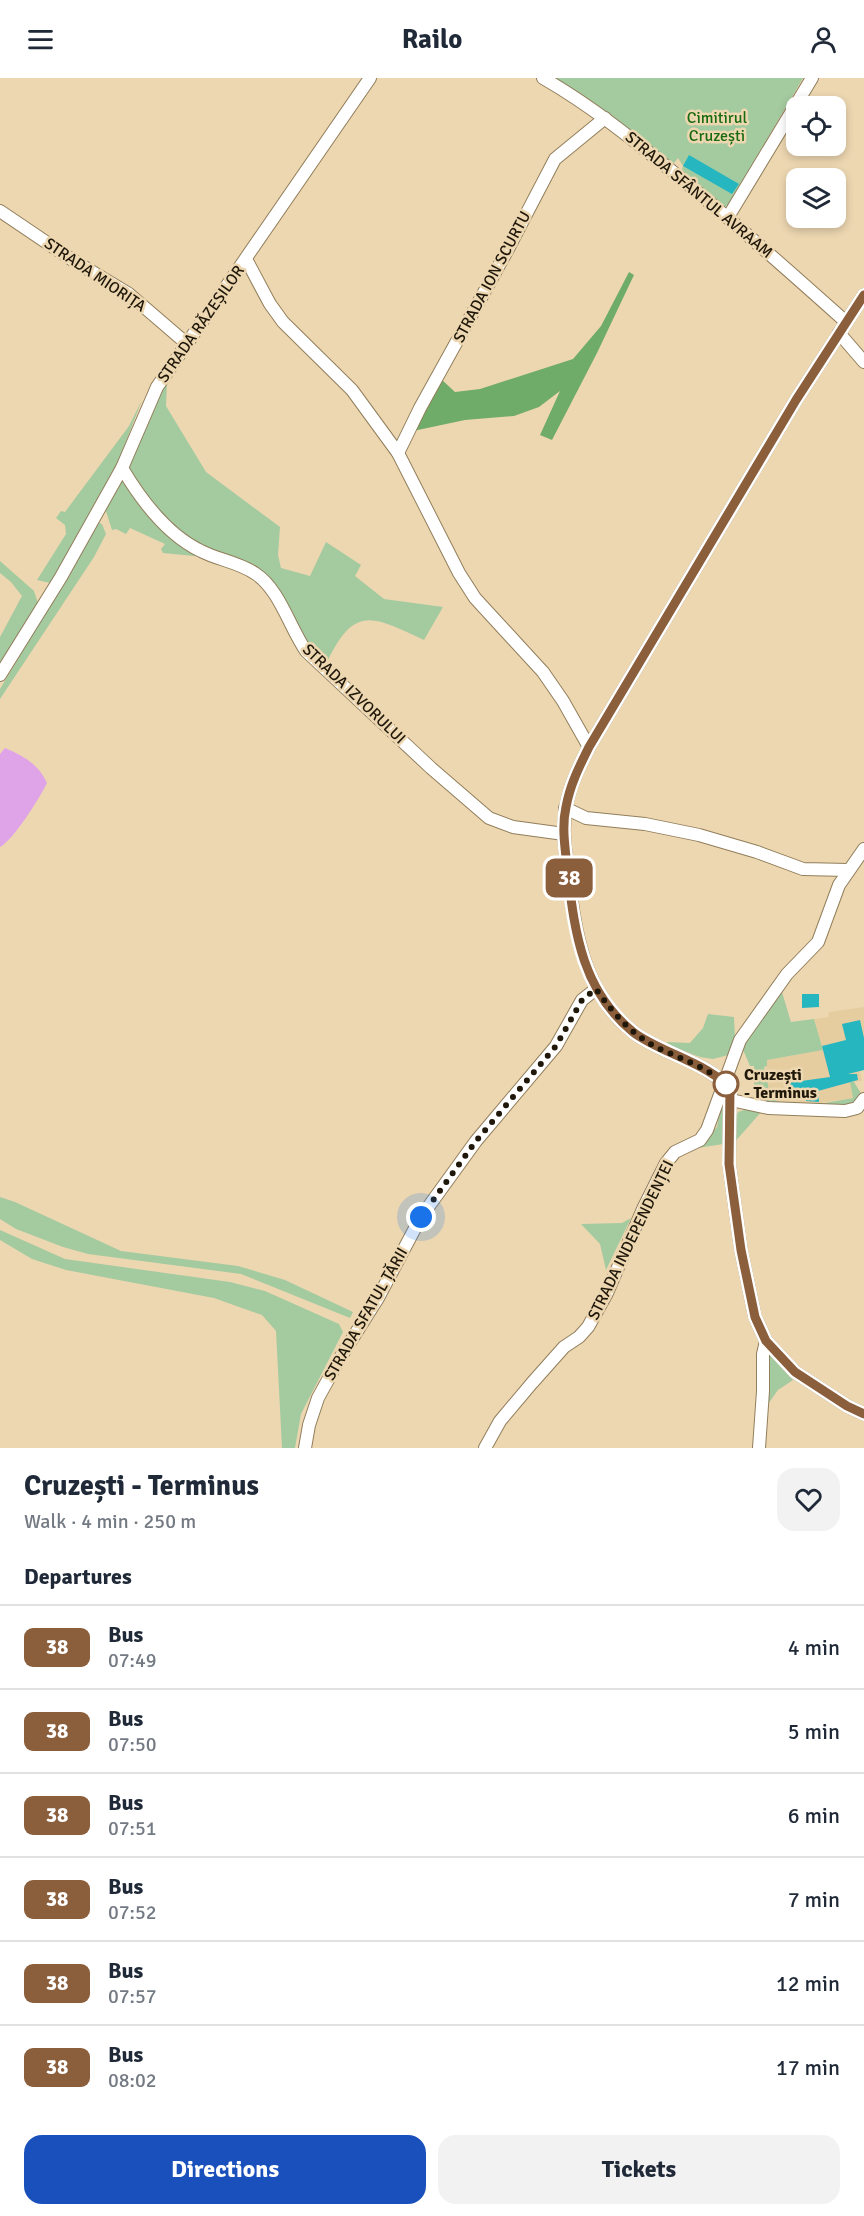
<!DOCTYPE html>
<meta charset="utf-8">
<style>
body{margin:0;font-family:Signika,sans-serif;background:#f2f2f3;color:#1f2937;height:100vh;display:flex;flex-direction:column;font-size:22px;white-space:nowrap}
*{box-sizing:border-box;margin:0}
p{font-size:20px;color:#747a83}
.icon{flex:none;width:33px;height:33px;fill:none;stroke:currentColor;stroke-width:2;stroke-linecap:round;stroke-linejoin:round}
.map{position:relative;height:1370px;overflow:hidden}
.details{display:flex;flex-direction:column;background:#fff;flex:1}
.details>*{flex:none}
.badge{padding:0 12px;border-radius:9px;font-size:21px;line-height:39px}
.tools{position:absolute;left:786px;top:18px;display:grid;gap:12px}
.tools a{display:grid;place-items:center;width:60px;height:60px;border-radius:12px;background:#fff;box-shadow:0 3px 9px #0003;font-size:30px}
.you{position:absolute;width:30px;height:30px;margin:-15px;border:4px solid #fff;border-radius:50%;background:#1a73e8;box-shadow:0 0 0 9px #1a73e833}
.map>.badge{position:absolute;translate:-50% -50%;box-shadow:0 0 0 3px #fff}
h2{padding:0 24px;font-size:22px;line-height:54px}
.round{display:grid;place-items:center;flex:none;width:63px;height:63px;border-radius:18px;background:#f2f2f3}
.headline{display:flex;align-items:center;justify-content:space-between;height:102px;padding:0 24px}
h1{font-size:28px;font-weight:800;line-height:45px}
.action{display:flex;gap:12px;margin-top:auto;padding:12px 24px}
.action a{flex:1;height:69px;border-radius:18px;background:#1950bc;color:#fff;font-size:24px;font-weight:800;line-height:69px;text-align:center}
.action a+a{background:#f2f2f3;color:#1f2937}
ul{padding:0;list-style:none}
li{display:flex;align-items:center;gap:18px;height:84px;padding:0 24px;border-top:2px solid #e0e1e3}
li div{flex:1}
li b{display:block;font-size:22px}
li em{font-style:normal}
li .badge{min-width:66px;font-weight:700;text-align:center}
header{display:flex;justify-content:space-between;align-items:center;height:78px;padding:0 24px;background:#fff;font-size:27px;font-weight:800}
.map>svg:first-child{display:block}
.built{fill:#e6cda0}
.green{fill:#a4caa0}
.forest{fill:#70ac69}
.water{fill:#dfa4e8}
.building{fill:#25b6c0}
.lines{fill:none;stroke-linecap:round;stroke-linejoin:round}
.minor-casing{stroke:#917e5b;stroke-width:14}
.minor{stroke:#fff;stroke-width:12}
.line-casing{stroke:#fff;stroke-width:14}
.line{stroke:#8b5e3c;stroke-width:9}
.walk{stroke:#1f1709;stroke-width:6;stroke-dasharray:0 10.8}
.stop-dot{fill:#fff;stroke:#8b5e3c;stroke-width:3}
.labels{text-anchor:middle;dominant-baseline:central;stroke-width:5;stroke-linejoin:round;paint-order:stroke}
.park-label{font-size:16px;fill:#176a0f;stroke:#edd7b1}
.street-label{font-size:16px;fill:#1f1709;stroke:#edd7b1}
.stop-label{font-size:16px;font-weight:bold;fill:#1f1709;stroke:#edd7b1;text-anchor:start}
</style>
<header><svg class="icon" aria-label="menu" viewBox="0 0 24 24"><path d="M4 6h16M4 12h16M4 18h16"/></svg>Railo<svg class="icon" aria-label="person" viewBox="0 0 24 24"><circle cx="12" cy="8" r="4"/><path d="M4 21q1-7 8-7t8 7"/></svg></header>
<div class="map">
<svg width="864" height="1370" viewBox="0 0 864 1370">
<rect width="100%" height="100%" fill="#edd7b1"/>
<polygon class="built" points="864,929 864,992 860,993 862,1003 850,1004 853,1020 807,1027 787,1028 771,1020 768,1015 768,994 765,994 767,982 823,972 814,941 828,939 829,934"/>
<g class="green">
<polygon points="551,0 803,0 728,128 723,128 681,94 683,88 678,80 674,85 668,86"/>
<path d="M 167,304 L 166,328 L 206,394 L 280,449 L 278,477 L 281,490 L 310,498 L 326,464 L 361,487 L 355,498 L 384,521 L 443,529 L 424,562 C 374,539 355,525 327,584 L 302,560 L 276,512 L 180,454 L 143,418 L 130,396 L 129,387 L 158,318 Z"/>
<polygon points="142,322 118,384 55,501 50,505 37,502 66,456 65,447 56,440 61,433 65,434 129,348"/>
<polygon points="122,399 204,479 163,475 161,471 165,466 130,450 126,456 116,451 112,452 105,430"/>
<polygon points="97,444 102,446 106,456 94,479 0,621 0,611 59,512"/>
<polygon points="0,483 34,513 38,525 0,585 0,559 22,518 11,504 0,495"/>
<path d="M 791,901 L 782,914 L 791,944 L 814,941 L 823,972 L 767,982 L 767,988 L 764,989 L 765,994 L 768,994 C 768,1017 767,1018 787,1028 L 767,1023 L 754,1015 L 754,988 L 750,988 L 741,967 Z"/>
<polygon points="708,936 734,939 735,961 732,976 713,981 700,979 668,967 667,964 690,965 703,950"/>
<polygon points="850,1004 854,1004 862,1017 853,1026 824,1028 819,1026 853,1020"/>
<polygon points="724,1026 723,1066 698,1070 717,1049 721,1027"/>
<polygon points="747,1031 762,1033 733,1066 734,1047 738,1034"/>
<polygon points="0,1119 15,1124 121,1173 238,1188 285,1202 353,1234 350,1240 241,1196 88,1176 63,1169 16,1151 0,1141"/>
<polygon points="631,1140 606,1192 600,1166 581,1146 622,1145"/>
<polygon points="0,1152 65,1181 230,1204 265,1213 339,1246 343,1254 301,1336 295,1370 282,1370 276,1253 262,1237 214,1220 66,1192 32,1181 0,1162"/>
<polygon points="767,1276 770,1276 793,1302 778,1312 768,1326"/>
</g>
<polygon class="forest" points="629,194 634,197 597,275 552,362 540,357 560,313 539,329 514,338 465,342 413,353 441,301 455,314 480,311 573,281 601,248"/>
<path class="water" d="M 5,670 C 24,678 38,686 47,705 C 39,721 14,761 0,769 L 0,676 Z"/>
<g class="building">
<polygon points="689,77 739,106 732,116 683,88"/>
<polygon points="802,916 819,916 819,929 802,930"/>
<polygon points="860,942 864,960 864,992 848,996 857,996 858,1002 818,1013 819,1024 806,1023 806,1021 785,1022 784,1012 788,1011 787,1005 830,999 822,968 846,962 842,946"/>
</g>
<g class="lines">
<g class="minor-casing">
<g id="minor">
<path d="M 543,0 C 590,27 631,60 673,94 C 732,142 789,193 846,244"/>
<polyline points="0,133 71,181 129,216 186,265"/>
<polyline points="728,139 812,0"/>
<polyline points="246,181 270,226 283,244 352,312 398,375 459,495 475,520 543,594 563,623 589,669"/>
<path d="M 864,217 L 796,322 L 589,669 C 579,689 570,707 566,729 C 562,750 565,772 568,793 C 575,853 582,913 633,954 C 659,975 714,986 730,1013 L 729,1086 L 741,1172 L 755,1239 L 766,1263 L 795,1294 L 847,1328 L 864,1336"/>
<polyline points="839,255 864,284"/>
<polyline points="398,375 420,330 508,171 555,81 605,40"/>
<path d="M 122,390 C 141,422 167,457 201,473 C 218,482 239,484 256,496 C 279,511 290,550 306,573 L 431,690 L 489,740 L 513,749 L 564,756"/>
<polyline points="0,597 61,499 122,390 157,309 370,0"/>
<polyline points="565,730 586,740 645,746 699,757 757,774 803,791 848,792"/>
<polyline points="731,1022 768,1030 845,1033 857,1030 864,1021"/>
<polyline points="305,1370 309,1347 318,1320 340,1280 378,1220 421,1139 476,1063 556,968 582,922 596,911"/>
<polyline points="485,1370 500,1343 532,1305 564,1269 579,1259 588,1249 607,1215 643,1131 666,1085 675,1074 700,1062 707,1052 740,962 787,896 818,864 839,807 864,771"/>
<polyline points="759,1370 763,1313 763,1276 766,1263"/>
</g>
</g>
<use href="#minor" class="minor"/>
</g>
<g class="lines">
<g class="line-casing">
<path id="line" d="M 864,217 L 796,322 L 589,669 C 579,689 570,707 566,729 C 561,751 566,775 568,797 C 575,857 583,913 633,954 C 658,974 714,987 730,1012 L 729,1086 L 741,1172 L 755,1239 L 766,1263 L 795,1294 L 847,1328 L 864,1336"/>
</g>
<use href="#line" class="line"/>
<path class="walk" d="M 421,1139 L 476,1063 L 556,968 L 582,922 L 596,911 C 613,935 630,955 656,969 C 679,980 706,989 726,1006"/>
</g>
<circle class="stop-dot" cx="726" cy="1006" r="12"/>
<g class="labels">
<g class="park-label">
<text x="717" y="40">Cimitirul<tspan x="717" dy="18">Cruzești</tspan></text>
</g>
<g class="street-label">
<text transform="translate(699 117) rotate(40)">STRADA SFÂNTUL AVRAAM</text>
<text transform="translate(95 197) rotate(34)">STRADA MIORIȚA</text>
<text transform="translate(492 199) rotate(-62)">STRADA ION SCURTU</text>
<text transform="translate(201 246) rotate(-55)">STRADA RĂZEȘILOR</text>
<text transform="translate(354 616) rotate(44)">STRADA IZVORULUI</text>
<text transform="translate(631 1162) rotate(-64)">STRADA INDEPENDENȚEI</text>
<text transform="translate(366 1236) rotate(-60)">STRADA SFATUL ȚĂRII</text>
</g>
<g class="stop-label">
<text x="744" y="997">Cruzești<tspan x="744" dy="18">- Terminus</tspan></text>
</g>
</g>
</svg>
<div class="tools">
<a><svg class="icon" aria-label="locate" viewBox="0 0 24 24"><circle cx="12" cy="12" r="6"/><path d="M12 2v4M12 18v4M2 12h4M18 12h4"/></svg></a>
<a><svg class="icon" aria-label="layers" viewBox="0 0 24 24"><path d="M12 4l9 5-9 5-9-5zM3 14l9 5 9-5"/></svg></a>
</div>
<div class="you" style="left:421px;top:1139px"></div>
<b class="badge" style="left:569px;top:800px;background:#8b5e3c;color:#fff">38</b>
</div>
<section class="details">
<div class="headline"><div><h1>Cruzești - Terminus</h1><p>Walk · 4 min · 250 m</p></div><a class="round"><svg class="icon" aria-label="heart" viewBox="0 0 24 24"><path d="M12 20l-8-8c-3-5 5-10 8-4 3-6 11-1 8 4z"/></svg></a></div>
<h2>Departures</h2>
<ul>
<li><span class="badge" style="background:#8b5e3c;color:#fff">38</span><div><b>Bus</b><p>07:49</p></div><em>4 min</em></li>
<li><span class="badge" style="background:#8b5e3c;color:#fff">38</span><div><b>Bus</b><p>07:50</p></div><em>5 min</em></li>
<li><span class="badge" style="background:#8b5e3c;color:#fff">38</span><div><b>Bus</b><p>07:51</p></div><em>6 min</em></li>
<li><span class="badge" style="background:#8b5e3c;color:#fff">38</span><div><b>Bus</b><p>07:52</p></div><em>7 min</em></li>
<li><span class="badge" style="background:#8b5e3c;color:#fff">38</span><div><b>Bus</b><p>07:57</p></div><em>12 min</em></li>
<li><span class="badge" style="background:#8b5e3c;color:#fff">38</span><div><b>Bus</b><p>08:02</p></div><em>17 min</em></li>
</ul>
<div class="action"><a>Directions</a><a>Tickets</a></div>
</section>
